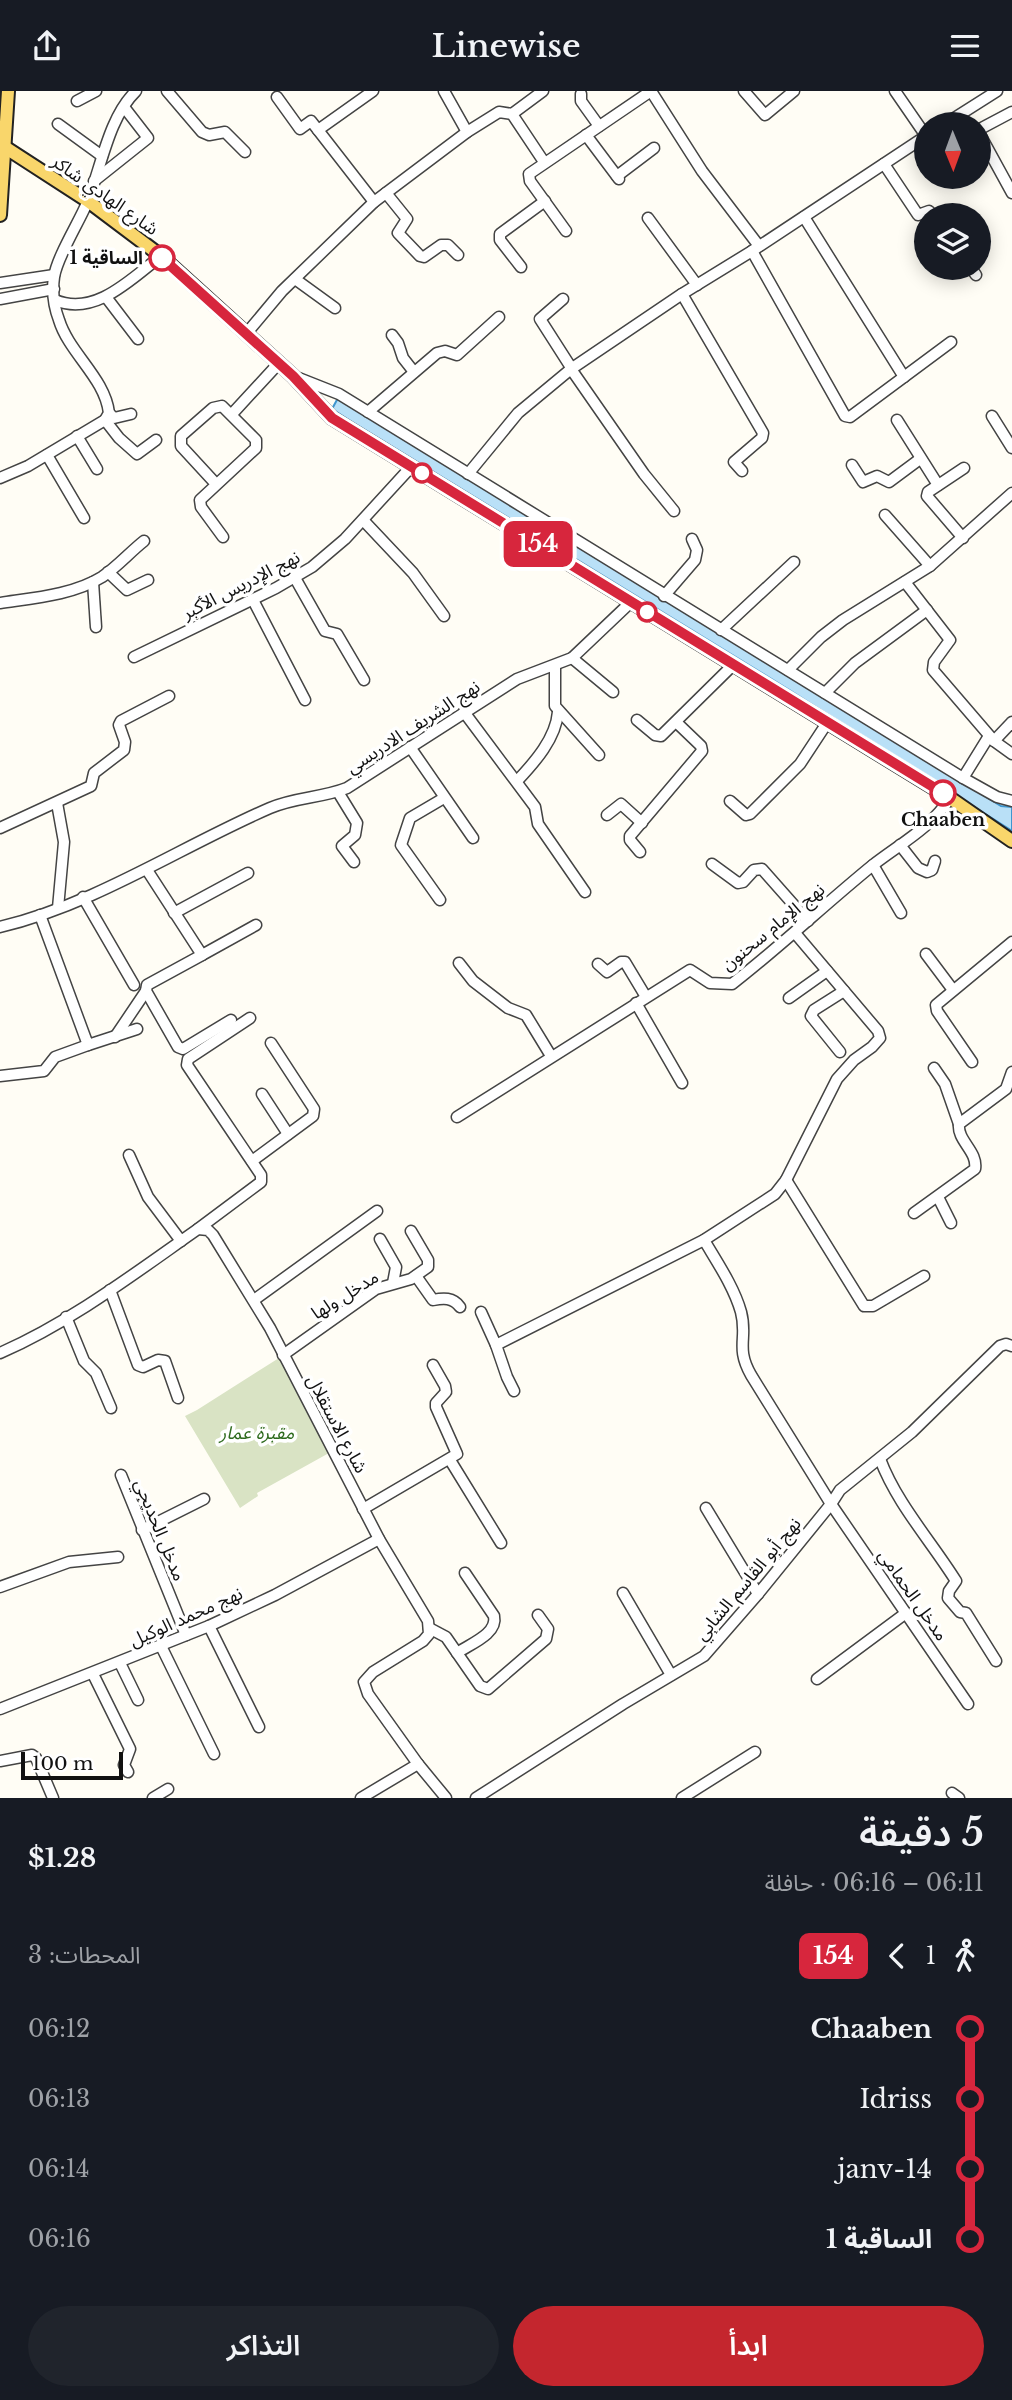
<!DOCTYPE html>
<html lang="ar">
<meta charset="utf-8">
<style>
body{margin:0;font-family:"Libre Baskerville","Noto Sans Arabic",serif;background:#20242c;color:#f1f3f6;direction:rtl;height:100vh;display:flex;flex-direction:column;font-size:26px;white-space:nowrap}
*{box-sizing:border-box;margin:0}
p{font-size:23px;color:#9ea1a6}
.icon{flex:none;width:38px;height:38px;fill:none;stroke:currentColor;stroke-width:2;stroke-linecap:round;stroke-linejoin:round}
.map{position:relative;height:1707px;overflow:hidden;direction:ltr}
.side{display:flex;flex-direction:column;background:#171b24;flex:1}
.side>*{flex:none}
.badge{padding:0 14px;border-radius:10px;font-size:24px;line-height:46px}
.needle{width:46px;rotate:179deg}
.fabs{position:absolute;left:914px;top:21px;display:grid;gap:14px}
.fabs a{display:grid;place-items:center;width:77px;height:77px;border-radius:50%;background:#171b24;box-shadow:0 4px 18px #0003;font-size:35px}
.scale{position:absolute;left:21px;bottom:18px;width:102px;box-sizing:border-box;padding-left:7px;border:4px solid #111;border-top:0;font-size:19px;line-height:24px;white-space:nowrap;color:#111;-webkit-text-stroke:5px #fff;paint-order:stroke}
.map>.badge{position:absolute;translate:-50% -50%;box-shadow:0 0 0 4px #fff}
.legs{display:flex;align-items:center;gap:10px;height:77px;padding:0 28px;font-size:23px}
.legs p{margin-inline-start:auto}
.headline{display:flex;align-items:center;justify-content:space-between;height:119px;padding:0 28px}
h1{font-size:38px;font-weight:600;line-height:52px}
.primary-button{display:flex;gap:14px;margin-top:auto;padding:14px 28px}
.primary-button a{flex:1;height:80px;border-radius:42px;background:#c4262e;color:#fff;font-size:28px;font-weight:600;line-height:80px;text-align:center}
.primary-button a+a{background:#20242c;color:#f1f3f6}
ul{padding:0 28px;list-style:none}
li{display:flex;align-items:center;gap:24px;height:70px;font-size:26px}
li i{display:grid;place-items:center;width:10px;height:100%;margin:0 9px;background:currentColor}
li i::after{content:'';width:18px;height:18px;margin:-9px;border:5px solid;border-radius:50%;background:#171b24}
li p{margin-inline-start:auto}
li:first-child i{background:linear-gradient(#0000 50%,currentColor 0)}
li:last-child i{background:linear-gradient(currentColor 50%,#0000 0)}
header{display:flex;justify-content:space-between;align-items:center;height:91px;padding:0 28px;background:#171b24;font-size:32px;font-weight:600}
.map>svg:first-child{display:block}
.cemetery{fill:#d9e3c4}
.water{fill:#b9e0f7;stroke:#3f96cf;stroke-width:2}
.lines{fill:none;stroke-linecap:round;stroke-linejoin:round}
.minor-casing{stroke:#444;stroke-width:13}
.major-casing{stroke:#222;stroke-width:16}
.minor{stroke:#fff;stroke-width:10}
.major{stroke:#f9d66b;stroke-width:12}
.line-1-casing{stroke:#fff;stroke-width:16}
.line-1{stroke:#d7263d;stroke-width:10}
.stop-1-dot{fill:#fff;stroke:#d7263d;stroke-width:3.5}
.labels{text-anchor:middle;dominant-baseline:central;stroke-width:7;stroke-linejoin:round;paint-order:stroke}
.street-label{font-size:18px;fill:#111;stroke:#fff}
.stop-label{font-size:18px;font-weight:bold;fill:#111;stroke:#fff;text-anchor:end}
.park-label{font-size:18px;font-style:italic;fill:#2f6b1f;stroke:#fff}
</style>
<header><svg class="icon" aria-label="menu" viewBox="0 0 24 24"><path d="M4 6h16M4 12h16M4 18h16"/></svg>Linewise<svg class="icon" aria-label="share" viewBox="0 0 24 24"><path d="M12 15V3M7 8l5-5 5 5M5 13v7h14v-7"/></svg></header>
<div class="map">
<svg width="1012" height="1707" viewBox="0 0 1012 1707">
<rect width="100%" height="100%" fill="#fffdf5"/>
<polygon class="cemetery" points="279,1267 329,1362 257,1402 258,1405 240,1417 185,1325 197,1319"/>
<polygon class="water" points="338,307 1001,715 1012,716 1012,740 791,600 349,329 332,318"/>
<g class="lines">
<g class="minor-casing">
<g id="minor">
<polyline points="167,0 202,41 209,44 225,41 245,61"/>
<polyline points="444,0 467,41"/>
<polyline points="651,0 702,80 759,155"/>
<polyline points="744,0 765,24 794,0"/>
<polyline points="895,0 926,45"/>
<polyline points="581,3 581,10 599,35"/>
<polyline points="277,6 300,38 311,30 374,111"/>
<polyline points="77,10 96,0"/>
<polyline points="512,23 543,0"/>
<polyline points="58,33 102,65"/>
<polyline points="945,33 997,0"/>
<polyline points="318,39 373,0"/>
<polyline points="978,39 1012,21"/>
<polyline points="978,40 1012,102"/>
<polyline points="586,44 619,88"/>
<polyline points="884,73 918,124 929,120 933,124"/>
<polyline points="617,85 654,57"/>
<polyline points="94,90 148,47 124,16"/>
<polyline points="386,102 407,128 398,142 420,165 424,166 441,154 448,154 458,164"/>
<polyline points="804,126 904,286"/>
<polyline points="648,127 697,194"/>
<polyline points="566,140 530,90 529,83 651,0"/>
<polyline points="752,160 845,325 850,326 951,251"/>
<polyline points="521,176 500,149 500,143 545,110"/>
<polyline points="971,177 976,184"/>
<polyline points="295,188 335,217"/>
<polyline points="0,192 54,184"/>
<polyline points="682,203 763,342 762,347 734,371 742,380"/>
<polyline points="106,206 138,248"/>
<polyline points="0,208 54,198"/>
<polyline points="563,208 540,228 572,278"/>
<path d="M 55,209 C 95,226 131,188 161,165"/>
<polyline points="246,243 282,200 374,111 467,41 499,21 512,23 544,71"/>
<polyline points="392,244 398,252 403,267 414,281"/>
<polyline points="571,278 644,383 674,420"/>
<polyline points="296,286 339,303 963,687 997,706 1012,710"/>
<polyline points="368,321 437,262 445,260 457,264 499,226"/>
<polyline points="109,322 114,327 131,323"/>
<polyline points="232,323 279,272"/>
<polyline points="992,325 1012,357"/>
<polyline points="105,329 119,347 137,363 156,349"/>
<polyline points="897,329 938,394"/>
<polyline points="77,345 97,378"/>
<polyline points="47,364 84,427"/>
<polyline points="852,374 863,391 877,385 889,391 920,368"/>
<polyline points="468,383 518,322 571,278 682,203 752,160 926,45"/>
<path d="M 0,387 L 28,375 L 105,329 L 109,322 C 105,287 69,262 59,229 C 54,216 52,200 54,186 C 57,166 78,133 87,112 C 101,78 108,27 136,0"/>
<polyline points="216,393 181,355 181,345 213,317 222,315 256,349 256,357 200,409 201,416 223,446"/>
<polyline points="885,424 930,475"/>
<polyline points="363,429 413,482 444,525"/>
<polyline points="963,447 927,405 928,401 964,377"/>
<polyline points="108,481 127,499 148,489"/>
<polyline points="295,487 325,540 337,543 364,589"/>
<polyline points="93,491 96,536"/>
<polyline points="905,491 950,549 934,571 933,579 994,650 1012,663"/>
<polyline points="664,505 695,469 697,459 692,448"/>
<polyline points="253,509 305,609"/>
<path d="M 0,512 C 33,507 73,504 102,486 C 117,476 130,461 144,450"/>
<polyline points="721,539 794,471"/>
<polyline points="134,566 276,497 312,476 345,448 411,376"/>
<polyline points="572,567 613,601"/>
<polyline points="555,575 555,615 599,664"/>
<polyline points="788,579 821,546 843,529 930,475 1012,402"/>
<polyline points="825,602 855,572 927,519"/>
<polyline points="464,621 535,716 538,733 585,801"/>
<polyline points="637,629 655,644 661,645 733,574"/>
<polyline points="994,650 1012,631"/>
<polyline points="410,656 473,747"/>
<polyline points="963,687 989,645"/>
<path d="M 517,690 C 535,671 556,647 558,621"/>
<polyline points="338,701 357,732 355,744 342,755 354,771"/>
<polyline points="730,710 746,724 750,723 800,673 827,632"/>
<polyline points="57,712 64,751 58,817"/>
<polyline points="607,724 621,713 642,732"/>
<polyline points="0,737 91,695 94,682 124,659 125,651 119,634 121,630 169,605"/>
<polyline points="900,754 918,777 927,781 932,779 935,770"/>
<polyline points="640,761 630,749 630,745 702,660 701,655 676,631"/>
<polyline points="712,773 738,792 743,791 754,779 762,778 808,830"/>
<polyline points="873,774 901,822"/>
<polyline points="147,779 202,864 256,834"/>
<polyline points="83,806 134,894"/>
<polyline points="440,809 401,754 410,727 444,707"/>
<polyline points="174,822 248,782"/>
<polyline points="40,824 88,954 137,938"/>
<path d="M 0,836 C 96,813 180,756 270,717 C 295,706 322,707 347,697 L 517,588 L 572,567 L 632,510"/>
<polyline points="926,863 953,899"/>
<polyline points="202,864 147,894 146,900 178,956 183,958 231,929"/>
<polyline points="459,872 473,890 508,917 526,924 551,965"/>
<polyline points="598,873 607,881 621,871 625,871 646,906"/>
<polyline points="789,907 827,880"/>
<polyline points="636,912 682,992"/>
<polyline points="115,946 146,900"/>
<polyline points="840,961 811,925 814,919 844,900"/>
<polyline points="972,971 937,920 936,914 1012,851"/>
<polyline points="934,977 945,993 959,1033"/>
<polyline points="0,985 44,980 55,966 88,954"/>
<polyline points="262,1003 288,1043"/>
<path d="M 457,1026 L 690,879 L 710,892 L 732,893 C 781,855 825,813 873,774 C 900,753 932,736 950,707"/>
<polyline points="129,1064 148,1106 181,1150"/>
<polyline points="252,1070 313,1025 314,1018 271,952"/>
<polyline points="786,1089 864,1215 873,1215 924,1185"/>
<polyline points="938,1106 951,1132"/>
<path d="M 914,1122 L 975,1078 C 978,1060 957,1050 959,1033 L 1006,998 L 1012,981"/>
<polyline points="198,1138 261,1091 261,1084 187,974 188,968 250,927"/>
<polyline points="380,1148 396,1176 393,1192"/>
<path d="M 704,1149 C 717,1171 734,1196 741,1221 C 748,1247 735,1256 751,1284 L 831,1413 L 968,1613"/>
<path d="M 416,1185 L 433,1209 C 443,1207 453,1206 460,1216"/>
<polyline points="110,1199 138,1274 143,1276 158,1269 165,1270 178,1307"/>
<polyline points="254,1209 377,1120"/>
<polyline points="481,1221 496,1254"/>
<polyline points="66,1226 84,1270 96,1282 111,1317"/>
<path d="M 0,1262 C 71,1231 135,1182 198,1138 L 208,1139 L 213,1144 L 270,1237 L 379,1448 L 428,1530 L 429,1543 L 423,1550 L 373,1581 L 364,1591 L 368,1603 L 418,1673 L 361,1707"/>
<polyline points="283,1264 376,1198 411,1188 428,1176 428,1169 411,1140"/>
<polyline points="514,1300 507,1286 496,1254 704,1149 775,1103 786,1089 837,988 854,969 872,956 880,947 878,940 795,842"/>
<path d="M 880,1368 C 897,1413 931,1450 956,1490 L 949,1500 L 948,1507 L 960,1521 L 966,1522 L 996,1570"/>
<polyline points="450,1369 501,1452"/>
<polyline points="121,1384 186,1544"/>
<polyline points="706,1417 758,1503"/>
<polyline points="363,1418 457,1363 436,1316 436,1312 446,1301 445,1295 433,1274"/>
<polyline points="142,1439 204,1408"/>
<polyline points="0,1496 69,1471 118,1466"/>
<polyline points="623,1502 671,1584"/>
<polyline points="209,1535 259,1636"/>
<polyline points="429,1537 446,1546 480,1595 488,1598 546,1548 548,1538 538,1524"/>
<polyline points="161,1555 214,1663"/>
<path d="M 457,1562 C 470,1553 498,1543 494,1525 L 465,1482"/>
<polyline points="120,1572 138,1609"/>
<polyline points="93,1583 130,1658 124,1674 128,1681"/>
<polyline points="817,1588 906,1522"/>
<polyline points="0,1618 209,1535 275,1504 379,1448"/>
<polyline points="0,1670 32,1664 36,1667 53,1707"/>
<polyline points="418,1673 446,1707"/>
<polyline points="952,1702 959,1707"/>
<polyline points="153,1707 168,1698"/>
<polyline points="476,1707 623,1613 704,1565 758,1503 831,1413 840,1399 912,1341 1000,1255 1006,1253 1012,1255"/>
<polyline points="682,1707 755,1661"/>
</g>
</g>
<g class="major-casing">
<g id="major">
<polyline points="0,53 88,110 161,165 293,285 332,327 950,707 1012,750"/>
<polyline points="0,124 8,0"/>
</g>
</g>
<use href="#minor" class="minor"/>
<use href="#major" class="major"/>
</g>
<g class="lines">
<g class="line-1-casing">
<polyline id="line-1" points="162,167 293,285 332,327 943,702"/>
</g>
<use href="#line-1" class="line-1"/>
</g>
<g class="stop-1-dot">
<circle cx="162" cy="167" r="12"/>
<circle cx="422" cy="382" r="9"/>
<circle cx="647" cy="521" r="9"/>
<circle cx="943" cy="702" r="12"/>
</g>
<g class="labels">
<g class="street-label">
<text transform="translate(105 104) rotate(35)">شارع الهادي شاكر</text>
<text transform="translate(241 494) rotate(-27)">نهج الإدريس الأكبر</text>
<text transform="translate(413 636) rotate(-33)">نهج الشريف الادريسي</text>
<text transform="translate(773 836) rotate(-39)">نهج الإمام سحنون</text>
<text transform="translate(345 1204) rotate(-32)">مدخل ولها</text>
<text transform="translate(337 1333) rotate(62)">شارع الاستقلال</text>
<text transform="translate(160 1439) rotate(68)">مدخل الحديجي</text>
<text transform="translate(748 1488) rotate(-50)">نهج أبو القاسم الشابي</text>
<text transform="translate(913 1504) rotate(55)">مدخل الحمامي</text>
<text transform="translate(186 1526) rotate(-24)">نهج محمد الوكيل</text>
</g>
<g class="stop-label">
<text x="143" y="167">الساقية 1</text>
<text x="943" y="729" text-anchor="middle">Chaaben</text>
</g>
<g class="park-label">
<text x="257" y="1342">مقبرة عمار</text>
</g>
</g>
</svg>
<div class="fabs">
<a><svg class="needle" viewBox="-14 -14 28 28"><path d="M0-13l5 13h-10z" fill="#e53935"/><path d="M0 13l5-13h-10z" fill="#9ea1a6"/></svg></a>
<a><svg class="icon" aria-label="layers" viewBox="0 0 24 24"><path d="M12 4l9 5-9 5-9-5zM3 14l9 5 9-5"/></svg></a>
</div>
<div class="scale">100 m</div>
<b class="badge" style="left:538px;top:453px;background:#d7263d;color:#fff">154</b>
</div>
<section class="side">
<div class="headline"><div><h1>5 دقيقة</h1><p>06:11 – 06:16 · حافلة</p></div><b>$1.28</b></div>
<div class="legs"><svg class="icon" aria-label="walk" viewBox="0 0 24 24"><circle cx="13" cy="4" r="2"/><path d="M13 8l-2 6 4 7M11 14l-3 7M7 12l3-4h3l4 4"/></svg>1<svg class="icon" aria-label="back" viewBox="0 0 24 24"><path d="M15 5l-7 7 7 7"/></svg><b class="badge" style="background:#d7263d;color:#fff">154</b><p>المحطات: 3</p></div>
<ul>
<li><i style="color:#d7263d"></i><b>Chaaben</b><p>06:12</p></li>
<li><i style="color:#d7263d"></i><span>Idriss</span><p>06:13</p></li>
<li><i style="color:#d7263d"></i><span>14-janv</span><p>06:14</p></li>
<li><i style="color:#d7263d"></i><b>الساقية 1</b><p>06:16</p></li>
</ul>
<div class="primary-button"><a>ابدأ</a><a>التذاكر</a></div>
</section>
